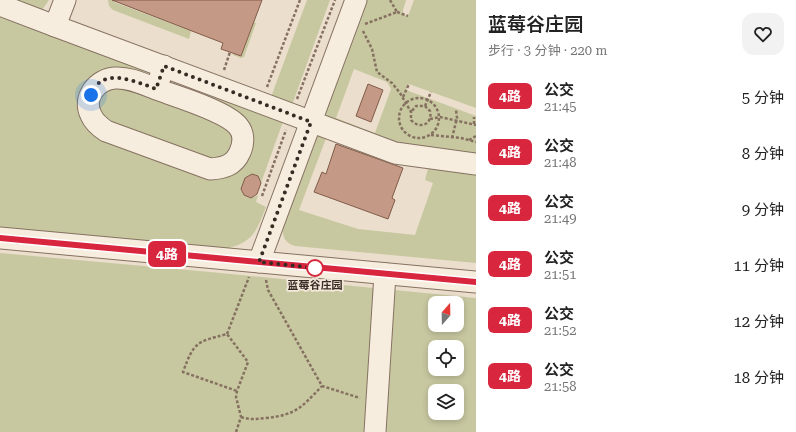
<!DOCTYPE html>
<html lang="zh">
<meta charset="utf-8">
<style>
body{margin:0;font-family:"Roboto Serif","Noto Sans SC",serif;background:#f2f2f2;color:#222;height:100vh;display:flex;flex-direction:column;font-size:15px;white-space:nowrap}
*{box-sizing:border-box;margin:0}
p{font-size:13px;color:#767676}
.icon{flex:none;width:22px;height:22px;fill:none;stroke:currentColor;stroke-width:2;stroke-linecap:round;stroke-linejoin:round}
.map{position:relative;flex:1;overflow:hidden}
.side{display:flex;flex-direction:column;background:#fff;width:320px}
.side>*{flex:none}
.badge{padding:0 8px;border-radius:6px;font-size:14px;line-height:26px}
.needle{width:26px;rotate:20deg}
.fabs{position:absolute;left:428px;top:296px;display:grid;gap:8px}
.fabs a{display:grid;place-items:center;width:36px;height:36px;border-radius:8px;background:#fff;box-shadow:0 2px 6px #0003;font-size:20px}
.you{position:absolute;width:20px;height:20px;margin:-10px;border:3px solid #fff;border-radius:50%;background:#1a73e8;box-shadow:0 0 0 6px #1a73e833}
.map>.badge{position:absolute;translate:-50% -50%;box-shadow:0 0 0 2px #fff}
.round{display:grid;place-items:center;flex:none;width:42px;height:42px;border-radius:12px;background:#f2f2f2}
.headline{display:flex;align-items:center;justify-content:space-between;height:68px;padding:0 12px}
h1{font-size:19px;font-weight:600;line-height:30px}
ul{padding:0;list-style:none}
li{display:flex;align-items:center;gap:12px;height:56px;padding:0 12px}
li div{flex:1}
li b{display:block;font-size:15px}
li em{font-style:normal}
li .badge{min-width:44px;font-weight:700;text-align:center}
main{display:flex;flex:1;min-height:0}
.map>svg:first-child{display:block}
.green{fill:#c7c8a0;fill-rule:evenodd}
.building{fill:#c49a86;stroke:#825b4a}
.lines{fill:none;stroke-linecap:round;stroke-linejoin:round}
.minor-casing{stroke:#867161;stroke-width:23}
.path{stroke:#867161;stroke-width:2.5;stroke-dasharray:3 2;stroke-linecap:butt}
.minor{stroke:#f6edde;stroke-width:21}
.line-casing{stroke:#fff;stroke-width:9}
.line{stroke:#d7263d;stroke-width:6}
.walk{stroke:#382b23;stroke-width:4;stroke-dasharray:0 7.2}
.stop-dot{fill:#fff;stroke:#d7263d;stroke-width:2}
.labels{text-anchor:middle;dominant-baseline:central;stroke-width:3.5;stroke-linejoin:round;paint-order:stroke}
.stop-label{font-size:11px;font-weight:bold;fill:#382b23;stroke:#f3e9db}
</style>
<main>
<div class="map">
<svg width="476" height="432" viewBox="0 0 476 432">
<rect width="100%" height="100%" fill="#ebdecc"/>
<g class="green">
<polygon points="6,0 49,0 42,10"/>
<polygon points="108,0 115,0 114,2 191,31 189,39 113,10 109,6"/>
<polygon points="307,0 330,0 292,105 271,97"/>
<path d="M 364,0 L 406,0 L 402,14 L 408,16 L 414,0 L 476,0 L 476,108 L 409,84 L 406,90 L 476,116 L 476,159 L 397,148 L 320,119 ZM 354,69 L 387,82 L 391,89 L 375,133 L 336,118 Z"/>
<path d="M 0,10 L 285,116 L 261,183 L 258,176 L 252,174 L 245,178 L 241,189 L 244,195 L 251,198 L 258,195 L 256,202 L 266,207 C 256,233 252,243 224,249 L 0,228 Z"/>
<polygon points="254,22 256,23 244,57 241,58 233,55 234,53 241,56"/>
<path d="M 328,133 L 299,210 L 358,229 L 415,235 L 433,183 L 425,180 L 429,165 L 476,169 L 476,263 L 295,246 C 286,244 282,237 283,229 L 315,135 Z"/>
<path d="M 0,253 L 210,272 L 476,298 L 476,432 L 0,432 ZM 435,303 L 457,303 L 457,325 L 435,325 ZM 435,347 L 457,347 L 457,369 L 435,369 ZM 435,391 L 457,391 L 457,413 L 435,413 Z"/>
</g>
<g class="building">
<polygon points="112,0 262,0 241,56 221,49 223,43"/>
<polygon points="368,84 383,90 371,122 356,116"/>
<polygon points="336,144 403,168 392,198 395,200 388,219 314,192 322,172 326,174"/>
<polygon points="252,174 258,176 261,183 257,194 251,198 244,195 241,189 245,178"/>
</g>
<g class="lines">
<g class="minor-casing">
<g id="minor">
<polyline points="65,0 55,26 395,153 476,164"/>
<polyline points="0,5 55,26"/>
<path d="M 156,89 C 175,96 226,111 238,126 C 244,133 244,143 240,152 C 234,166 223,168 210,169 L 106,131 C 100,127 94,122 91,115 C 82,98 97,79 115,78 C 129,77 143,84 156,89 L 164,66"/>
<polyline points="0,238 476,282"/>
<polyline points="259,262 356,0"/>
<polyline points="375,432 385,274"/>
</g>
</g>
<g class="path">
<polyline points="397,12 408,16"/>
<polyline points="365,24 397,12 390,0"/>
<path d="M 363,31 L 372,49 L 377,72 L 392,83 L 400,93 L 411,112 L 411,120 C 420,130 433,124 430,111 L 425,106 L 416,106 L 411,112"/>
<polyline points="224,70 230,52"/>
<polyline points="267,87 300,0"/>
<polyline points="403,97 409,84"/>
<circle cx="419" cy="118" r="20"/>
<polyline points="297,99 335,0"/>
<polyline points="425,106 431,92"/>
<polyline points="430,119 440,117 476,125"/>
<polyline points="474,124 474,117"/>
<polyline points="431,135 461,138 476,142"/>
<polyline points="452,138 457,118 456,110"/>
<polyline points="469,140 476,136"/>
<polyline points="262,196 286,130"/>
<polyline points="266,280 268,290 322,386 360,398"/>
<polyline points="227,334 249,277"/>
<path d="M 241,417 C 250,420 257,419 266,418 C 296,415 302,407 322,386"/>
<path d="M 236,432 L 241,417 L 236,397 L 237,391 L 248,362 L 227,334 C 196,342 194,342 183,372 L 237,391"/>
</g>
<use href="#minor" class="minor"/>
</g>
<g class="lines">
<g class="line-casing">
<polyline id="line" points="0,238 476,282"/>
</g>
<use href="#line" class="line"/>
<path class="walk" d="M 91,95 C 101,66 135,81 156,89 L 164,66 L 311,122 L 259,262 L 315,268"/>
</g>
<circle class="stop-dot" cx="315" cy="268" r="8"/>
<g class="labels">
<g class="stop-label">
<text x="315" y="285">蓝莓谷庄园</text>
</g>
</g>
</svg>
<div class="fabs">
<a><svg class="needle" viewBox="-14 -14 28 28"><path d="M0-13l5 13h-10z" fill="#e53935"/><path d="M0 13l5-13h-10z" fill="#767676"/></svg></a>
<a><svg class="icon" aria-label="locate" viewBox="0 0 24 24"><circle cx="12" cy="12" r="6"/><path d="M12 2v4M12 18v4M2 12h4M18 12h4"/></svg></a>
<a><svg class="icon" aria-label="layers" viewBox="0 0 24 24"><path d="M12 4l9 5-9 5-9-5zM3 14l9 5 9-5"/></svg></a>
</div>
<div class="you" style="left:91px;top:95px"></div>
<b class="badge" style="left:167px;top:254px;background:#d7263d;color:#fff">4路</b>
</div>
<section class="side">
<div class="headline"><div><h1>蓝莓谷庄园</h1><p>步行 · 3 分钟 · 220 m</p></div><a class="round"><svg class="icon" aria-label="heart" viewBox="0 0 24 24"><path d="M12 20l-8-8c-3-5 5-10 8-4 3-6 11-1 8 4z"/></svg></a></div>
<ul>
<li><span class="badge" style="background:#d7263d;color:#fff">4路</span><div><b>公交</b><p>21:45</p></div><em>5 分钟</em></li>
<li><span class="badge" style="background:#d7263d;color:#fff">4路</span><div><b>公交</b><p>21:48</p></div><em>8 分钟</em></li>
<li><span class="badge" style="background:#d7263d;color:#fff">4路</span><div><b>公交</b><p>21:49</p></div><em>9 分钟</em></li>
<li><span class="badge" style="background:#d7263d;color:#fff">4路</span><div><b>公交</b><p>21:51</p></div><em>11 分钟</em></li>
<li><span class="badge" style="background:#d7263d;color:#fff">4路</span><div><b>公交</b><p>21:52</p></div><em>12 分钟</em></li>
<li><span class="badge" style="background:#d7263d;color:#fff">4路</span><div><b>公交</b><p>21:58</p></div><em>18 分钟</em></li>
</ul>
</section>
</main>
